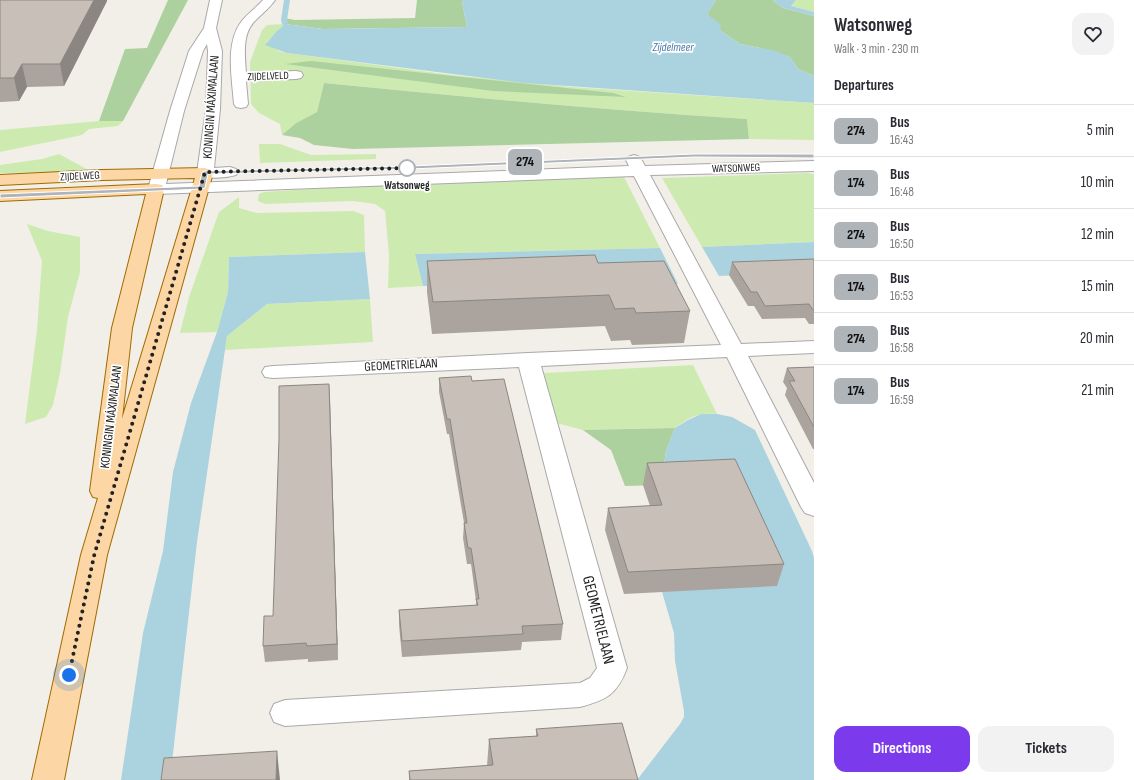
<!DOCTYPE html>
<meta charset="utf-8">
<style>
body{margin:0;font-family:"Sofia Sans Condensed",sans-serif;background:#f2f2f3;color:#2b2b33;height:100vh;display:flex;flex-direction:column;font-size:15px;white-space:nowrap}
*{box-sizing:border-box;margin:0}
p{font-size:13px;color:#7c7c81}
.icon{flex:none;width:22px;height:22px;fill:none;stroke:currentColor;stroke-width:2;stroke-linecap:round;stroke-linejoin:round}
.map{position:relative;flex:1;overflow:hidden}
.details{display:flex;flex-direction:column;background:#fff;width:320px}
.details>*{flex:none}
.badge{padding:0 8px;border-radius:6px;font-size:14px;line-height:26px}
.you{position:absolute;width:20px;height:20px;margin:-10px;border:3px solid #fff;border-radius:50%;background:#1a73e8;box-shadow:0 0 0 6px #1a73e833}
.map>.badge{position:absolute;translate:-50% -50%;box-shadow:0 0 0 2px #fff}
h2{padding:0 20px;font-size:15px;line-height:36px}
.round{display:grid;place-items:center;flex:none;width:42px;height:42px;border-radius:12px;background:#f2f2f3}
.head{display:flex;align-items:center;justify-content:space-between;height:68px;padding:0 20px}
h1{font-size:19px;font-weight:700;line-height:30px}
.primary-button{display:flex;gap:8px;margin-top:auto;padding:8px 20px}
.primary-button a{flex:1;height:46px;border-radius:12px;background:#7c3aed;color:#fff;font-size:16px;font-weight:700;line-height:46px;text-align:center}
.primary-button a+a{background:#f2f2f3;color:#2b2b33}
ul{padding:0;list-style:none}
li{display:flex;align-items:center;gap:12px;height:52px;padding:0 20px;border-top:1px solid #e1e1e2}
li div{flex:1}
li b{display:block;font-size:15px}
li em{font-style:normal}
li .badge{min-width:44px;font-weight:700;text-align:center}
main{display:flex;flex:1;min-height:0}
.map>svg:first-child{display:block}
.grass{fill:#cdebb0}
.forest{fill:#add19e}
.water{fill:#aad3df}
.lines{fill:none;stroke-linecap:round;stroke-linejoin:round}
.stream{fill:#aad3df;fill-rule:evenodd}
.minor-casing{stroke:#a9a9a9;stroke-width:2}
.major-casing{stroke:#a06b00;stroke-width:2}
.minor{fill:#fff;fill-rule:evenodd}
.major{fill:#fcd6a4;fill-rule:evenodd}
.wall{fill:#aba49e}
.shaded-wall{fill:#8b8681}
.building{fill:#c7bfb8;stroke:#8b8681}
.line{fill:#afb4b9;stroke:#fff}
.walk{stroke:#222;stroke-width:4;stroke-dasharray:0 7.2}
.stop-dot{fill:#fff;stroke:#afb4b9;stroke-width:2}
.labels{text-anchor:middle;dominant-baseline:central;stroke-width:3.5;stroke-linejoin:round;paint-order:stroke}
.far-street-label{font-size:11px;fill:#222;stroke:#fff}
.far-stop-label{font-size:11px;font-weight:bold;fill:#222;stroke:#fff}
.far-water-label{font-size:12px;font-style:italic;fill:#4a7aab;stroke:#fff}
.street-label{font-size:13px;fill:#222;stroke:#fff}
.near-street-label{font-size:16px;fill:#222;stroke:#fff}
</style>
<main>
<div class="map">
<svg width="814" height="780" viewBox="0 0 814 780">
<rect width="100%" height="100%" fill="#f2efe9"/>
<g class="grass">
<polygon points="796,0 814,0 814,12 791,6"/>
<path d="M 285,24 L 267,42 L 279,51 L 287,53 L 452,75 L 571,87 L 814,103 L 814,140 L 749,139 L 747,119 C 605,110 464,97 324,83 L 317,112 L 296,123 L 282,135 L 280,124 L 259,113 L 251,104 L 250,62 L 262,30 L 267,25 Z"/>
<polygon points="99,121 123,121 118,126 89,129 82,135 68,138 0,152 0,130"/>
<polygon points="259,144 280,144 311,155 376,154 376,159 260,163"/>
<polygon points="59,154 92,172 0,173 0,165 42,159"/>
<polygon points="807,173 814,174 814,242 702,247 662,178"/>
<polygon points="624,177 660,248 415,254 423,286 388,288 389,255 385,211 375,204 353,201 265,204 258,201 259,194 264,192 417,182"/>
<polygon points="239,197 239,208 257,213 353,211 364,215 365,252 229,257 228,292 217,332 180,333 189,297 219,212"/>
<polygon points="27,224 48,231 80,237 80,272 68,317 60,373 53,405 46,417 25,424 37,330 42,261"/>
<polygon points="370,299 373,342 225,350 227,336 267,304"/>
<path d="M 693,365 L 717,414 C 696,413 692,416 675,428 L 583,430 L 556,423 L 544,373 Z"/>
</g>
<g class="forest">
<polygon points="168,0 188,0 123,121 99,121 125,49 147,48"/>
<polygon points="417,0 464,0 462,2 467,27 323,29 285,24 284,18 295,20 415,18"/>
<polygon points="716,0 775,0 773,1 783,8 814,16 814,76 798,69 790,57 760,48 740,44 721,31 707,14"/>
<polygon points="311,61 613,93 626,97 493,91 285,64"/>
<path d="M 324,83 C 464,97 605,110 747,119 L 749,139 L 353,149 L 314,145 L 300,138 L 282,135 L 296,123 L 317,112 Z"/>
<polygon points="675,428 666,451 661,485 625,486 611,450 583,430"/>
</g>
<g class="water">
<polygon points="464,0 716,0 707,14 720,24 721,31 740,44 776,51 790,57 798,69 814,76 814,103 524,83 287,53 265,45 276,32 285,24 323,29 467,27 462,2"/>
<polygon points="775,0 796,0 791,6 814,12 814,16 783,8 773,1"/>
<polygon points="814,242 814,271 719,276 702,247"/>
<polygon points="660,248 678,284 602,287 591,279 423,286 415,254"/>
<polygon points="365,252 370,299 267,304 227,336 197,542 170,780 121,780 143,633 163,551 173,472 191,403 217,332 228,292 229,257"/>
<polygon points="701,414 717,414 732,417 755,430 812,551 814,558 814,780 637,780 680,724 684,717 684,711 675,661 674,633 662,592 661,485 666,451 675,428 688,420"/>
</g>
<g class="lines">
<polygon class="stream" points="284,0 290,0 287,20 288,24 285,26 282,24 281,20"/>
<g class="minor-casing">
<g id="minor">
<path d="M 210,0 L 222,0 L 216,28 L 222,51 L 220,109 L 214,168 L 230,167 L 236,169 L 238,172 L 236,175 C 225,178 210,179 199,176 L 197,173 L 206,109 L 208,51 L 207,44 L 203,51 L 184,111 L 166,184 L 629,166 L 626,160 L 628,157 L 634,155 L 640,157 L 645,166 L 814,161 L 814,171 L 650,175 L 741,344 L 814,341 L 814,353 L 748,356 L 814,483 L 814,516 L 805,513 L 801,507 L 727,357 L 541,366 L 627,668 C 617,695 606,700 580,707 L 285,726 L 274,722 L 270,713 L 274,704 L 285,700 L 580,683 L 590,678 L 597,668 L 519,367 L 273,378 L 265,377 L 262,372 L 265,367 L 273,366 L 528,353 L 721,345 L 634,176 L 156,194 L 150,193 L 148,189 L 170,111 L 189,51 L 204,28 Z"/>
<path d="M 263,0 L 275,0 C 269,9 260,15 253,23 C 242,36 245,57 246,73 L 296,71 L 301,72 L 303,75 L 301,78 L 296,79 L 246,81 L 248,104 L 246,107 L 241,108 L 236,107 L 234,104 C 232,78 225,44 241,22 C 247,14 256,8 263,0 Z"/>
</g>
</g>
<g class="major-casing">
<polygon id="major" points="205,168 211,170 213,173 107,555 64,780 32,780 81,555 98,498 93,497 90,491 112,328 146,194 0,201 0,191 156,184 162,185 164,189 132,328 122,419 195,178 102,180 0,185 0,175 102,170"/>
</g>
<use href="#minor" class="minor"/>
<use href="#major" class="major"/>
</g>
<g class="wall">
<polygon points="0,0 107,1 64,86 27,87 19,101 0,102"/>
<polygon points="814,259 814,324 809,324 805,318 762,319 754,306 748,306 729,275 732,262"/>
<polygon points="427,261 598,263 690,311 684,343 632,345 630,340 611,341 605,326 432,334 427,292"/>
<polygon points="814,367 814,449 813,449 785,395 787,388 783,382 787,368"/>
<polygon points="439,378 472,381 563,624 561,640 522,642 521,650 402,657 399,625 399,610 476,606 476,601 471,564 467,564 463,538 464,523 449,434 447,434 439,392"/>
<polygon points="329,384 338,660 308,662 308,659 265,662 263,646 273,616"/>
<polygon points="647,463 784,564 777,586 624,594 605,530 608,508 650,506 643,485"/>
<polygon points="536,729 638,780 409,780 409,771 487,766 489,739 536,736"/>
</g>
<g class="shaded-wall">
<polygon points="94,0 107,0 107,1 64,86 60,64"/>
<polygon points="22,64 27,87 19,101 14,78"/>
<polygon points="329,384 330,399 338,660 337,644"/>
<polygon points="277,751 280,780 276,780"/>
</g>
<g class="building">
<polygon points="0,0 94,0 60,64 22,64 14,78 0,78"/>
<polygon points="595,255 598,263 664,261 690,311 636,313 634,308 615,309 609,295 433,302 427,261"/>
<polygon points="814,259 814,310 813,310 809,304 765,306 757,292 751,292 732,262"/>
<polygon points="814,367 814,427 789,381 795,381 787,368"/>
<polygon points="471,376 472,381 504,379 563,624 522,626 523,634 402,641 399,610 478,605 476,599 479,599 471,548 468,548 464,523 467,523 450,419 447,419 439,378"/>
<polygon points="329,384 337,644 307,646 306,643 263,646 264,616 273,616 279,439 279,386"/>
<polygon points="735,459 784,564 628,572 608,508 662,505 647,463"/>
<polygon points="622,723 638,780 410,780 409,771 493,765 489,739 538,736 536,729"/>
<polygon points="277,751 276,780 161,780 164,758"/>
</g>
<polygon class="line" points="694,154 814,154 814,158 694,157 410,169 208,174 205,188 202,189 0,198 0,194 199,186 202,172 205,171 410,166"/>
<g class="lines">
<polyline class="walk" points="69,675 94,556 205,172 410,168 407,168"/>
</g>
<circle class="stop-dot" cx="407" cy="168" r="8"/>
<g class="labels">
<g class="far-street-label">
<text transform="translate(268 76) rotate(-2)">ZIJDELVELD</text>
<text transform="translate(736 168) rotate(-2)">WATSONWEG</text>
<text transform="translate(80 176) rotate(-3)">ZIJDELWEG</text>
</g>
<g class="far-stop-label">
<text x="407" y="185">Watsonweg</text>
</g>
<g class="far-water-label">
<text x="673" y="47">Zijdelmeer</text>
</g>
<g class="street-label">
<text transform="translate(211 107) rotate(-86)">KONINGIN MÁXIMALAAN</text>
<text transform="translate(401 365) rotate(-3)">GEOMETRIELAAN</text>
<text transform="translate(111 417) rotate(-83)">KONINGIN MÁXIMALAAN</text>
</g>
<g class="near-street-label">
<text transform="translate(598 620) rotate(76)">GEOMETRIELAAN</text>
</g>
</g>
</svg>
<div class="you" style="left:69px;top:675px"></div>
<b class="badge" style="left:525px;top:162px;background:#afb4b9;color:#111">274</b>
</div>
<section class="details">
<div class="head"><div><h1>Watsonweg</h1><p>Walk · 3 min · 230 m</p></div><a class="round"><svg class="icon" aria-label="heart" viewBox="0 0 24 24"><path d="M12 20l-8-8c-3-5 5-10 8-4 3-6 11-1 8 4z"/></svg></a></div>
<h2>Departures</h2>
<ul>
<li><span class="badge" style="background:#afb4b9;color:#111">274</span><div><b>Bus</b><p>16:43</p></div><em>5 min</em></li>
<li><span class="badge" style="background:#afb4b9;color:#111">174</span><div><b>Bus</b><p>16:48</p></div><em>10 min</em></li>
<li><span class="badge" style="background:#afb4b9;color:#111">274</span><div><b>Bus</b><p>16:50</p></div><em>12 min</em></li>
<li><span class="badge" style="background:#afb4b9;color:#111">174</span><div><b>Bus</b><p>16:53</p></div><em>15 min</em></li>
<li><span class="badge" style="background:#afb4b9;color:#111">274</span><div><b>Bus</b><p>16:58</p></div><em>20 min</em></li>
<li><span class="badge" style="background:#afb4b9;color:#111">174</span><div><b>Bus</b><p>16:59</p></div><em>21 min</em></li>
</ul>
<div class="primary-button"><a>Directions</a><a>Tickets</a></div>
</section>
</main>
